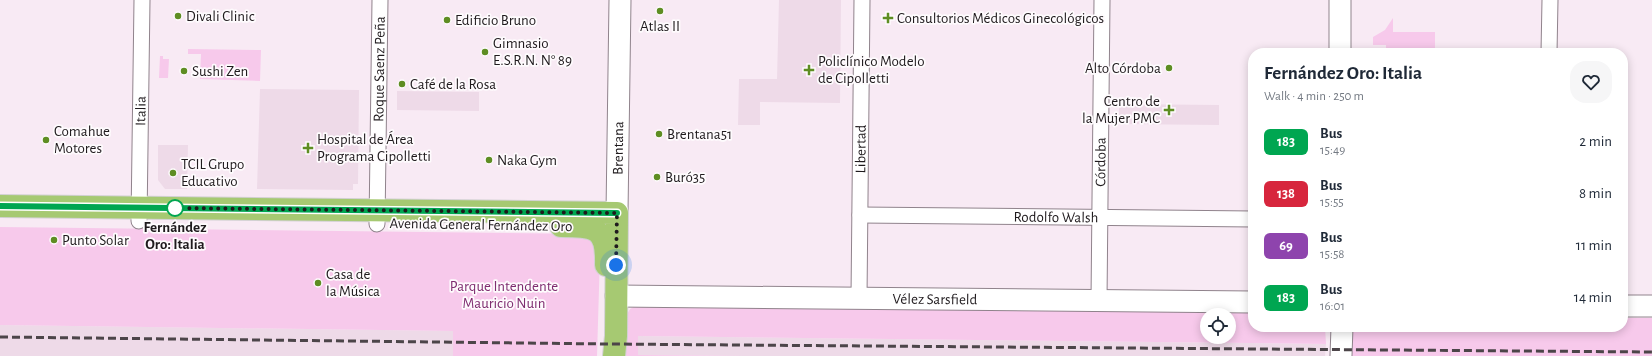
<!DOCTYPE html>
<meta charset="utf-8">
<style>
body{margin:0;font-family:"Alegreya Sans",sans-serif;background:#f6f6f7;color:#1f2937;height:100vh;display:flex;flex-direction:column;font-size:15px;white-space:nowrap}
*{box-sizing:border-box;margin:0}
p{font-size:13px;color:#747a83}
.icon{flex:none;width:22px;height:22px;fill:none;stroke:currentColor;stroke-width:2;stroke-linecap:round;stroke-linejoin:round}
.map{position:relative;flex:1;overflow:hidden}
.sheet{position:absolute;left:1248px;top:48px;width:380px;height:284px;display:flex;flex-direction:column;background:#fff;border-radius:16px;box-shadow:0 2px 10px #0003}
.sheet>*{flex:none}
.badge{padding:0 8px;border-radius:6px;font-size:14px;line-height:26px}
.tools{position:absolute;left:1200px;top:308px;display:grid;gap:8px}
.tools a{display:grid;place-items:center;width:36px;height:36px;border-radius:50%;background:#fff;box-shadow:0 2px 10px #0003;font-size:20px}
.you{position:absolute;width:20px;height:20px;margin:-10px;border:3px solid #fff;border-radius:50%;background:#1a73e8;box-shadow:0 0 0 6px #1a73e833}
.map>.badge{position:absolute;translate:-50% -50%;box-shadow:0 0 0 2px #fff}
.round{display:grid;place-items:center;flex:none;width:42px;height:42px;border-radius:16px;background:#f6f6f7}
.summary{display:flex;align-items:center;justify-content:space-between;height:68px;padding:0 16px}
h1{font-size:19px;font-weight:600;line-height:30px}
ul{padding:0;list-style:none}
li{display:flex;align-items:center;gap:12px;height:52px;padding:0 16px}
li div{flex:1}
li b{display:block;font-size:15px}
li em{font-style:normal}
li .badge{min-width:44px;font-weight:700;text-align:center}
.map>svg:first-child{display:block}
.built{fill:#eedae8}
.green{fill:#f7c9eb;fill-rule:evenodd}
.lines{fill:none;stroke-linecap:round;stroke-linejoin:round}
.street-casing{stroke:#90838c;stroke-width:17}
.secondary-casing{stroke:#90838c;stroke-width:23}
.primary-casing{stroke:#d2d1d2;stroke-width:24}
.street{stroke:#fff;stroke-width:15}
.secondary{stroke:#fff;stroke-width:21}
.primary{stroke:#a6c972;stroke-width:22}
.rail{stroke:#4c4549;stroke-width:3;stroke-dasharray:8 4;stroke-linecap:butt}
.line-casing{stroke:#fff;stroke-width:9}
.line{stroke:#00a651;stroke-width:6}
.walk{stroke:#1f1a1d;stroke-width:4;stroke-dasharray:0 7.2}
.poi-dot{fill:#5e8d22;stroke:#fefbfd;stroke-width:1.5}
.stop-dot{fill:#fff;stroke:#00a651;stroke-width:2}
.labels{text-anchor:middle;dominant-baseline:central;stroke-width:3.5;stroke-linejoin:round;paint-order:stroke}
.poi-label{font-size:15px;fill:#1f1a1d;stroke:#fefbfd;text-anchor:start}
.street-label{font-size:15px;fill:#1f1a1d;stroke:#fefbfd}
.stop-label{font-size:15px;font-weight:bold;fill:#1f1a1d;stroke:#fefbfd}
.park-label{font-size:15px;fill:#7f2d70;stroke:#fefbfd}
</style>
<div class="map">
<svg width="1652" height="356" viewBox="0 0 1652 356">
<rect width="100%" height="100%" fill="#f8eaf4"/>
<g class="built">
<polygon points="779,0 841,0 840,103 760,102 760,125 738,125 739,79 777,79"/>
<polygon points="260,89 359,90 358,184 353,184 353,190 257,189"/>
<polygon points="397,91 479,92 479,111 397,110"/>
<polygon points="1119,104 1219,105 1219,125 1119,124"/>
<polygon points="158,145 188,145 187,189 165,189 158,180"/>
<polygon points="0,325 454,331 453,356 0,356"/>
<polygon points="638,336 1326,344 1325,356 745,356 638,355"/>
</g>
<g class="green">
<polygon points="1393,18 1393,32 1435,32 1435,53 1386,53 1386,45 1373,45 1373,37 1385,30"/>
<polygon points="188,49 261,50 260,81 200,79 201,54 188,54"/>
<polygon points="160,56 163,56 163,59 169,59 168,78 159,78"/>
<polygon points="0,227 584,234 590,235 600,255 597,356 453,356 453,331 0,325"/>
<path d="M 638,305 L 1253,311 L 1253,327 L 1325,327 L 1326,344 L 638,336 L 638,355 L 745,356 L 623,356 L 626,316 L 630,309 ZM 1207,315 L 1229,315 L 1229,337 L 1207,337 Z"/>
<polygon points="1623,318 1652,318 1652,356 1346,356 1347,327 1623,327"/>
</g>
<g class="lines">
<g class="street-casing">
<g id="street">
<polyline points="1549,53 1550,0"/>
<path id="s1" d="M 860,215 L 1253,219"/>
<path id="s2" d="M 139,221 L 142,0"/>
<path id="s3" d="M 377,224 L 380,0"/>
<path id="s4" d="M 859,298 L 862,0"/>
<path id="s5" d="M 1099,301 L 1102,0"/>
</g>
</g>
<g class="secondary-casing">
<g id="secondary">
<polyline points="1340,53 1340,0"/>
<path id="s6" d="M 617,213 L 620,0"/>
<path id="s7" d="M 616,296 L 1253,302"/>
<polyline points="1623,306 1652,306"/>
<polyline points="1341,356 1342,327"/>
</g>
</g>
<g class="primary-casing">
<g id="primary">
<polyline points="0,206 617,213 616,336 614,356"/>
<path d="M 561,226 C 595,226 607,227 606,265"/>
</g>
</g>
<use href="#street" class="street"/>
<use href="#secondary" class="secondary"/>
<use href="#primary" class="primary"/>
<polyline class="rail" points="0,337 608,344 1652,352"/>
</g>
<g class="lines">
<g class="line-casing">
<polyline id="line" points="0,206 617,213"/>
</g>
<use href="#line" class="line"/>
<polyline class="walk" points="175,208 617,213 616,265"/>
</g>
<g class="poi-dot">
<circle cx="660" cy="11" r="4"/>
<circle cx="178" cy="16" r="4"/>
<path d="M886 12h4v4h4v4h-4v4h-4v-4h-4v-4h4z"/>
<circle cx="447" cy="20" r="4"/>
<circle cx="485" cy="52" r="4"/>
<circle cx="1169" cy="68" r="4"/>
<path d="M807 64h4v4h4v4h-4v4h-4v-4h-4v-4h4z"/>
<circle cx="184" cy="71" r="4"/>
<circle cx="402" cy="84" r="4"/>
<path d="M1167 104h4v4h4v4h-4v4h-4v-4h-4v-4h4z"/>
<circle cx="659" cy="134" r="4"/>
<circle cx="46" cy="140" r="4"/>
<path d="M306 142h4v4h4v4h-4v4h-4v-4h-4v-4h4z"/>
<circle cx="489" cy="160" r="4"/>
<circle cx="173" cy="173" r="4"/>
<circle cx="657" cy="177" r="4"/>
<circle cx="54" cy="240" r="4"/>
<circle cx="318" cy="283" r="4"/>
</g>
<circle class="stop-dot" cx="175" cy="208" r="8"/>
<g class="labels">
<g class="poi-label">
<text x="186" y="16">Divali Clinic</text>
<text x="897" y="18">Consultorios Médicos Ginecológicos</text>
<text x="455" y="20">Edificio Bruno</text>
<text x="660" y="26" text-anchor="middle">Atlas II</text>
<text x="493" y="43">Gimnasio<tspan x="493" dy="17">E.S.R.N. N° 89</tspan></text>
<text x="818" y="61">Policlínico Modelo<tspan x="818" dy="17">de Cipolletti</tspan></text>
<text x="1161" y="68" text-anchor="end">Alto Córdoba</text>
<text x="192" y="71">Sushi Zen</text>
<text x="410" y="84">Café de la Rosa</text>
<text x="1160" y="101" text-anchor="end">Centro de<tspan x="1160" dy="17">la Mujer PMC</tspan></text>
<text x="54" y="131">Comahue<tspan x="54" dy="17">Motores</tspan></text>
<text x="667" y="134">Brentana51</text>
<text x="317" y="139">Hospital de Área<tspan x="317" dy="17">Programa Cipolletti</tspan></text>
<text x="497" y="160">Naka Gym</text>
<text x="181" y="164">TCIL Grupo<tspan x="181" dy="17">Educativo</tspan></text>
<text x="665" y="177">Buró35</text>
<text x="62" y="240">Punto Solar</text>
<text x="326" y="274">Casa de<tspan x="326" dy="17">la Música</tspan></text>
</g>
<g class="street-label">
<text stroke="none"><textPath href="#s3" startOffset="155">Roque Saenz Peña</textPath></text>
<text stroke="none"><textPath href="#s2" startOffset="110">Italia</textPath></text>
<text stroke="none"><textPath href="#s6" startOffset="65">Brentana</textPath></text>
<text stroke="none"><textPath href="#s4" startOffset="149">Libertad</textPath></text>
<text stroke="none"><textPath href="#s5" startOffset="139">Córdoba</textPath></text>
<text stroke="none"><textPath href="#s1" startOffset="196">Rodolfo Walsh</textPath></text>
<text transform="translate(481 225) rotate(1)">Avenida General Fernández Oro</text>
<text stroke="none"><textPath href="#s7" startOffset="319">Vélez Sarsfield</textPath></text>
</g>
<g class="stop-label">
<text x="175" y="227">Fernández<tspan x="175" dy="17">Oro: Italia</tspan></text>
</g>
<g class="park-label">
<text x="504" y="286">Parque Intendente<tspan x="504" dy="17">Mauricio Nuin</tspan></text>
</g>
</g>
</svg>
<div class="tools">
<a><svg class="icon" aria-label="locate" viewBox="0 0 24 24"><circle cx="12" cy="12" r="6"/><path d="M12 2v4M12 18v4M2 12h4M18 12h4"/></svg></a>
</div>
<div class="you" style="left:616px;top:265px"></div>
<section class="sheet">
<div class="summary"><div><h1>Fernández Oro: Italia</h1><p>Walk · 4 min · 250 m</p></div><a class="round"><svg class="icon" aria-label="heart" viewBox="0 0 24 24"><path d="M12 20l-8-8c-3-5 5-10 8-4 3-6 11-1 8 4z"/></svg></a></div>
<ul>
<li><span class="badge" style="background:#00a651;color:#fff">183</span><div><b>Bus</b><p>15:49</p></div><em>2 min</em></li>
<li><span class="badge" style="background:#d7263d;color:#fff">138</span><div><b>Bus</b><p>15:55</p></div><em>8 min</em></li>
<li><span class="badge" style="background:#8e44ad;color:#fff">69</span><div><b>Bus</b><p>15:58</p></div><em>11 min</em></li>
<li><span class="badge" style="background:#00a651;color:#fff">183</span><div><b>Bus</b><p>16:01</p></div><em>14 min</em></li>
</ul>
</section>
</div>
